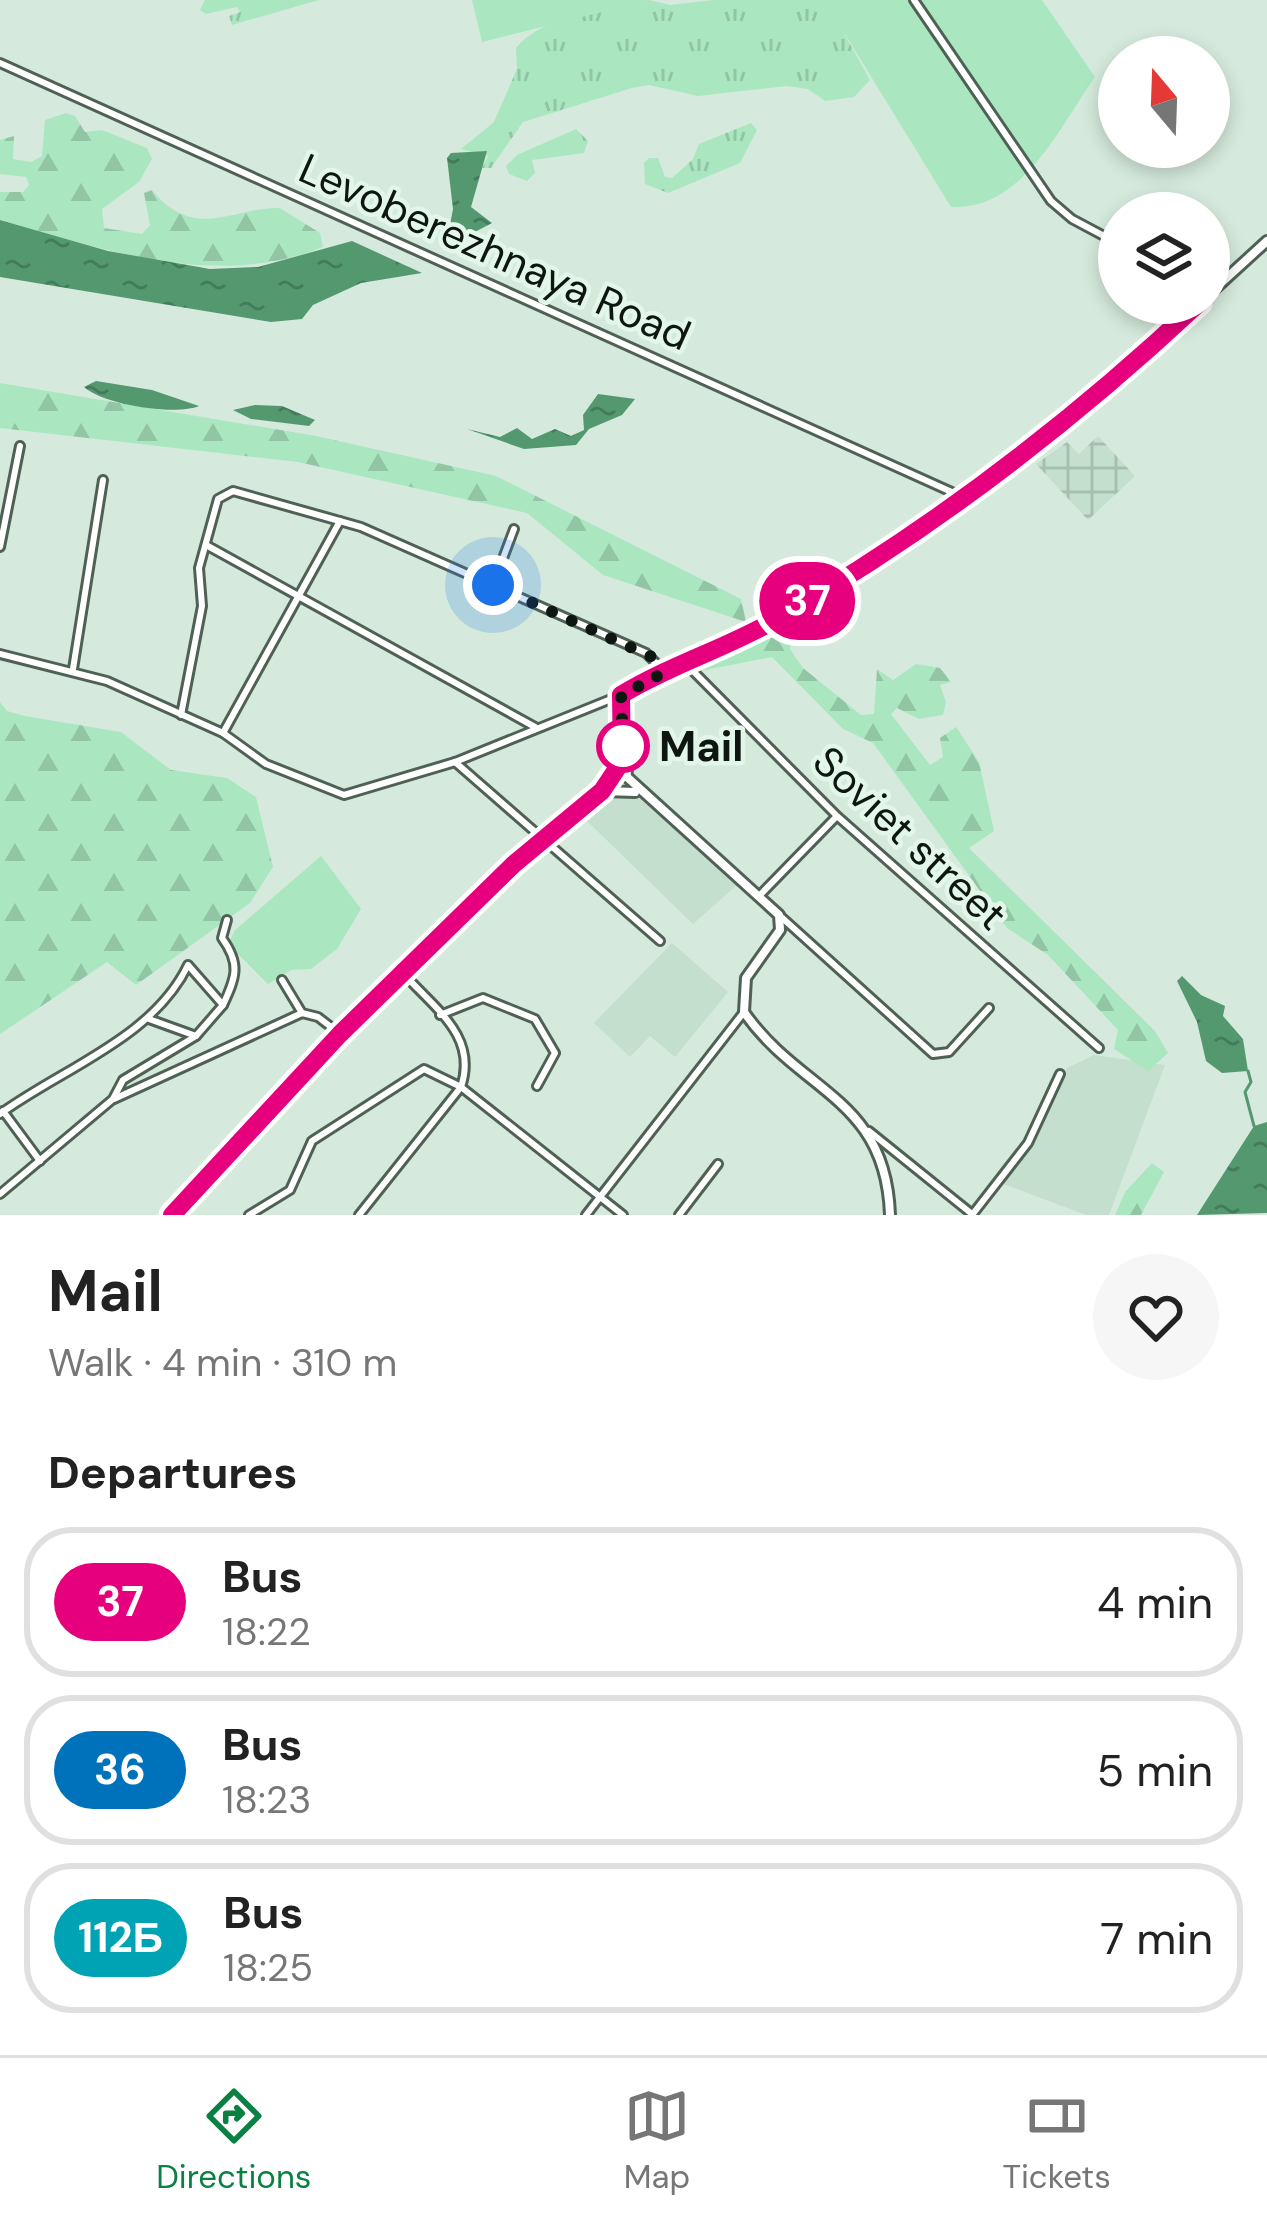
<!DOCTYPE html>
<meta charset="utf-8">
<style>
body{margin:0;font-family:"DM Sans",sans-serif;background:#f6f6f6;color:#222;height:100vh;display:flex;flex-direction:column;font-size:45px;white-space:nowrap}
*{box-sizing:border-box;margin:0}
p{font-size:39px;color:#767676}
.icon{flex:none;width:66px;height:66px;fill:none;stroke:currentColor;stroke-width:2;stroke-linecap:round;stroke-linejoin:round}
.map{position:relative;height:1215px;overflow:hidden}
.side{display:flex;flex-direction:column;background:#fff;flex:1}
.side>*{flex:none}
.badge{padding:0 24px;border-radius:39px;font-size:42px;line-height:78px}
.needle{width:78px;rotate:341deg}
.tools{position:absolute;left:1098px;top:36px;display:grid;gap:24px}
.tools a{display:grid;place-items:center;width:132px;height:132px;border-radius:50%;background:#fff;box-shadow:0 6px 18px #0003;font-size:60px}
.you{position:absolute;width:60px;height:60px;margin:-30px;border:9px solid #fff;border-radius:50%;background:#1a73e8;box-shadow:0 0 0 18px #1a73e833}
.map>.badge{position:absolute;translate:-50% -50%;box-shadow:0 0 0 6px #fff}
h2{padding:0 48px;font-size:45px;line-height:108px}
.round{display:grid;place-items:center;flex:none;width:126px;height:126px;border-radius:63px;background:#f6f6f6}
.overview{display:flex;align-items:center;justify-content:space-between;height:204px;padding:0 48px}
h1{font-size:57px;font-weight:700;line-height:90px}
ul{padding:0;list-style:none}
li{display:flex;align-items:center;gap:36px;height:150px;margin:0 24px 18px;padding:0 24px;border:6px solid #e0e0e0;border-radius:48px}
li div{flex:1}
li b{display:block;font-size:45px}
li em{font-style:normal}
li .badge{min-width:132px;font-weight:700;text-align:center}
.dock{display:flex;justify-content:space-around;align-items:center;height:168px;border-top:3px solid #e0e0e0;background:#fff;font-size:33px;color:#767676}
.dock a{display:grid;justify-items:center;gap:6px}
.dock .active{color:#0b8043}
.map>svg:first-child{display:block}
.built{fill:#c4dfcd}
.industrial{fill:url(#industrial-grid)}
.grass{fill:url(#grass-tufts)}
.forest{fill:url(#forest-firs)}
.garden{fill:#aae7c0}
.water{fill:url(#water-ripples)}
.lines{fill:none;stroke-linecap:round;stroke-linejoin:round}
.stream{stroke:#54986f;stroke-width:3}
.minor-casing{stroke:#4f6155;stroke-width:12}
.tertiary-casing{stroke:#4f6155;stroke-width:14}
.minor{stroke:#fff;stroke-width:6}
.tertiary{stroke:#fff;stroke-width:8}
.line-casing{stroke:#fff;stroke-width:27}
.line{stroke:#e6007e;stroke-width:18}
.walk{stroke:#0e1611;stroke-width:12;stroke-dasharray:0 21.6}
.stop-dot{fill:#fff;stroke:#e6007e;stroke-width:6}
.labels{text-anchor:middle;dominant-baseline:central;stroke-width:9;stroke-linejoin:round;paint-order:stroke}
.street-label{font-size:42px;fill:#0e1611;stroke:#e2f7e9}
.stop-label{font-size:42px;font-weight:bold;fill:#0e1611;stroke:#e2f7e9;text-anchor:start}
</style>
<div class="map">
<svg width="1267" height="1215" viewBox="0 0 1267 1215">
<defs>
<pattern id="industrial-grid" width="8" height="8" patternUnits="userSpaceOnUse" patternTransform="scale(3)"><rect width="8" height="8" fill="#c4dfcd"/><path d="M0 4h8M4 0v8" fill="none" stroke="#a7bfaf"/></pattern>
<pattern id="grass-tufts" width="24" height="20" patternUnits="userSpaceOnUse" patternTransform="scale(3)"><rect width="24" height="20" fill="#aae7c0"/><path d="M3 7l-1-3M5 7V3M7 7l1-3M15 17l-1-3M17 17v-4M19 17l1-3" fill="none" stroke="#91c5a4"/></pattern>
<pattern id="forest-firs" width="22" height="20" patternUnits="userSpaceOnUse" patternTransform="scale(3)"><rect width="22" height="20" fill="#aae7c0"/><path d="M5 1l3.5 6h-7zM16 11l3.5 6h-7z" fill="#91c5a4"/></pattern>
<pattern id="water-ripples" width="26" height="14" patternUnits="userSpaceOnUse" patternTransform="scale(3)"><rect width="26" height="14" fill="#54986f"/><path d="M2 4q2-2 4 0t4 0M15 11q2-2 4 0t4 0" fill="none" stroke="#447b5a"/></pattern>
</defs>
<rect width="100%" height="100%" fill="#d5eadc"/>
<g class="built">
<polygon points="634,794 737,885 693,924 585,819 610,795"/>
<polygon points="672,943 728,992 675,1057 650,1036 630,1057 594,1023"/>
<polygon points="1094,1055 1165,1065 1109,1215 1086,1215 1003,1184 1033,1146 1067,1068"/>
</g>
<polygon class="industrial" points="1098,436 1135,476 1088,520 1036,464 1067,442 1079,454"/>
<g class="grass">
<polygon points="205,0 319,0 232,25 229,16 240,12 237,7 206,14 200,10"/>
<path d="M 650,0 L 670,5 L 713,0 L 891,0 L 845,35 L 870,80 L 854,97 L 825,101 L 808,89 L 787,86 L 698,96 L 649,85 L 632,88 L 523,122 L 491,168 L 482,168 L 488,156 L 461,149 L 494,122 L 517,69 L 516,48 C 545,13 607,10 650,0 Z"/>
<polygon points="751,123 757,130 740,163 668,193 645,184 644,163 649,158 658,158 665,177 672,178 693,159 699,144"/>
<polygon points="576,129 588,141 584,153 532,160 535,173 527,181 509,174 506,166 517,155"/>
</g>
<g class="forest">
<path d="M 66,113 L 75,116 L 85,132 L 102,130 L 147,148 L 152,159 L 139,182 L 102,209 L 104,228 L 142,234 L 150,225 L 144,193 L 152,190 C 195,243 234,206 280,208 L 320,233 L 323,247 C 216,290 106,250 0,220 L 0,192 L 23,192 L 29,185 L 26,177 L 0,174 L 0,140 L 14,136 L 13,159 L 31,162 L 42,156 L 45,120 Z"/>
<polygon points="0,383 316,436 496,476 741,599 746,622 603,575 527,513 298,462 0,428"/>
<polygon points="782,628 794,633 790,649 803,668 861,715 874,714 877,669 893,680 916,664 940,668 951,682 940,685 946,702 943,715 919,719 897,708 891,714 930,765 943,757 940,738 956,727 979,762 994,831 969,848 1155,1031 1168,1053 1148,1071 1114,1049 1118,1030 1048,955 1007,928 873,743 843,729 772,657 700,671 696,665"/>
<polygon points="0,702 7,711 25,716 121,732 171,770 227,778 256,797 273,867 250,903 136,985 107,962 0,1034"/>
<polygon points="1152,1163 1164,1172 1141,1215 1115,1215 1125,1192"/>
</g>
<g class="garden">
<polygon points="472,0 650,0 482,42"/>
<path d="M 824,0 L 1042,0 L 1095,77 C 1059,128 1022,211 951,207 Z"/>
<polygon points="321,856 361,909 337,949 311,969 291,970 268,984 228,944 235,930"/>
</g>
<g class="water">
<polygon points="487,151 471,207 492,223 454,243 448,235 453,209 447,158 451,153"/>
<polygon points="0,220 108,251 210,269 258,267 352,241 422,273 361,283 313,305 302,319 271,322 0,277"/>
<path d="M 96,381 L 152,390 L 199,406 C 176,416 104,405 84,387 Z"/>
<polygon points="598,394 635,399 622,415 589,429 576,445 524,449 467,429 500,437 517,428 532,439 555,429 571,436 584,430 583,415"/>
<polygon points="255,405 282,406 315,420 309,426 251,419 233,410"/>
<polygon points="1182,976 1201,995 1225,1006 1223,1016 1243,1039 1248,1071 1222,1073 1206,1061 1197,1022 1177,981"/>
<polygon points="1267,1122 1267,1213 1197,1215 1254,1126"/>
</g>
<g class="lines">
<polyline class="stream" points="1248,1071 1251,1082 1245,1092 1254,1126"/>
<g class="minor-casing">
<g id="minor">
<polyline points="914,0 1051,201 1072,219 1119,244"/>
<polyline points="0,63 965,498"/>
<polyline points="206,545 535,727"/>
<polyline points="0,547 20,446"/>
<polyline points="493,585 514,529"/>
<polyline points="0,654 107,681 223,733 266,764 344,795 455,762 621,695"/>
<polyline points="687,665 837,816 1099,1048"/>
<polyline points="73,669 103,480"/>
<polyline points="181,715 202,606 199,568 218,499 233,491 361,527 646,653 656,663 657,674"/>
<polyline points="223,733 340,521"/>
<polyline points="455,762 660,941"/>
<polyline points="759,896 836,817"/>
<polyline points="779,915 933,1054 949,1052 989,1008"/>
<polyline points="282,980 302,1013 318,1017 340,1034"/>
<path d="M 223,1005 C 236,977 241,964 222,938 L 227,920"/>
<polyline points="440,1015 483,998 535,1019 555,1053 537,1086"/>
<polyline points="149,1019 196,1036"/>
<polyline points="114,1099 302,1013"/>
<polyline points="3,1111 40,1161"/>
<path d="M 0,1114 C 63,1068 153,1038 188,965 L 223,1005 L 196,1036 L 123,1080 L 113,1099 L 0,1194"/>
<polyline points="869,1131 972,1214"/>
<polyline points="249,1215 290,1190 312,1141 424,1069 461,1087 623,1215"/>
<path d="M 359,1215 L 461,1087 C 478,1036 435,1009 403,973"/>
<polyline points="586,1215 744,1012"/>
<polyline points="679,1215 718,1164"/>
<polyline points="972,1215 1028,1143 1060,1074"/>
</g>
</g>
<g class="tertiary-casing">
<g id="tertiary">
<polyline points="1209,294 1267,241"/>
<polyline points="604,791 635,792"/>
<path d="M 172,1215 C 276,1103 381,994 491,887 C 534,844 592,817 622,762"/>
<path d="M 890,1215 C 886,1097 800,1093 744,1012 L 746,978 L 780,930 L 779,915 L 627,777 L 621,695 C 669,664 727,648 777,619 C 931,531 1069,422 1199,303"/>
</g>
</g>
<use href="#minor" class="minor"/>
<use href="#tertiary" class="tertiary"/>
</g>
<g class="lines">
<g class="line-casing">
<path id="line" d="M 172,1215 L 340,1034 L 514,864 L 602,791 L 622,761 L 621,695 C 670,665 727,648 777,619 C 930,531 1070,424 1199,303"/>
</g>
<use href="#line" class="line"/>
<polyline class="walk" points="493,585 652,657 657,677 621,695 623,746"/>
</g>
<circle class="stop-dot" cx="623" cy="746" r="24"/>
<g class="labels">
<g class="street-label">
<text transform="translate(495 252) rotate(24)">Levoberezhnaya Road</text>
<text transform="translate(910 838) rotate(43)">Soviet street</text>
</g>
<g class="stop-label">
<text x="659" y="746">Mail</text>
</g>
</g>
</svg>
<div class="tools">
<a><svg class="needle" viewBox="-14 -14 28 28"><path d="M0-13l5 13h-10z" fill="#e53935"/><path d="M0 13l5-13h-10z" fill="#767676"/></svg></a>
<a><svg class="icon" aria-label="layers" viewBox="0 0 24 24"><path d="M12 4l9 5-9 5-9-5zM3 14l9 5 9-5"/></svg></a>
</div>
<div class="you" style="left:493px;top:585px"></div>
<b class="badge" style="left:807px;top:601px;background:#e6007e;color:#fff">37</b>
</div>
<section class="side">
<div class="overview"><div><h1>Mail</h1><p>Walk · 4 min · 310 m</p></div><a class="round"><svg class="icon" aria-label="heart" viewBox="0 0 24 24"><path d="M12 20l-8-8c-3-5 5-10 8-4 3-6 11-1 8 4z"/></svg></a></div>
<h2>Departures</h2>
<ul>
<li><span class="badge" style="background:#e6007e;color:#fff">37</span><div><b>Bus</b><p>18:22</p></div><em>4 min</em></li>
<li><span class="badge" style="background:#0072bc;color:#fff">36</span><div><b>Bus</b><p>18:23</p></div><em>5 min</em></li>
<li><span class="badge" style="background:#00a3b4;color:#fff">112Б</span><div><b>Bus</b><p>18:25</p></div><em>7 min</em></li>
</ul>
</section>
<nav class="dock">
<a class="active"><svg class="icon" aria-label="directions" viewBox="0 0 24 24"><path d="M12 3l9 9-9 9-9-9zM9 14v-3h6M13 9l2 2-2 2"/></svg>Directions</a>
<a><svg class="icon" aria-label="map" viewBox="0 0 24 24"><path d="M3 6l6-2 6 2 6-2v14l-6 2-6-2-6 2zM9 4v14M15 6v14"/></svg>Map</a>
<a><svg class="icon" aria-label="tickets" viewBox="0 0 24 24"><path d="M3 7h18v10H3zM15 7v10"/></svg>Tickets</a>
</nav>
